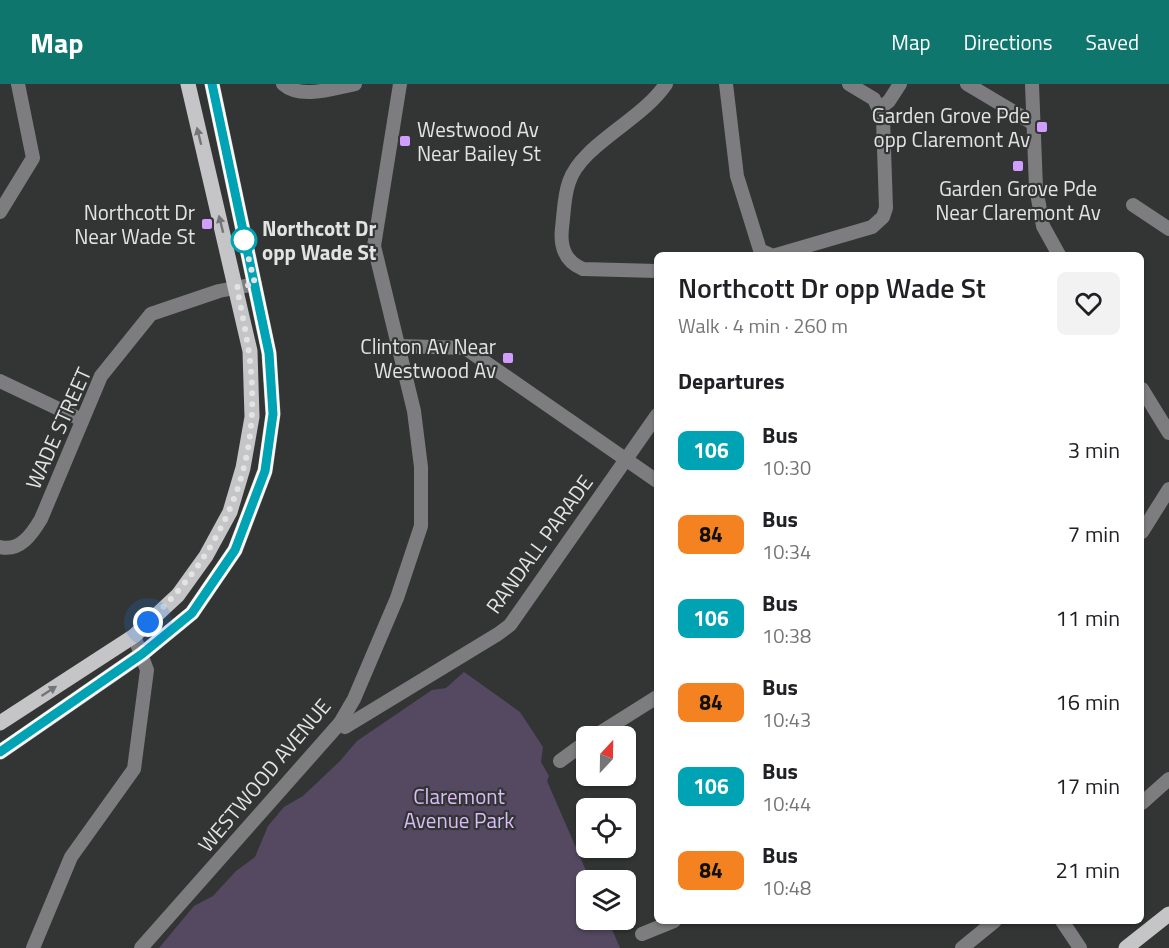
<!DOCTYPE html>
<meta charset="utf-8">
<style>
body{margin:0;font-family:"Titillium Web",sans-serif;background:#f2f2f2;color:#202124;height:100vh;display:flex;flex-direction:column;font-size:22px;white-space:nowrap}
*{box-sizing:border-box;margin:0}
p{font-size:20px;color:#757577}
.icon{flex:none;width:33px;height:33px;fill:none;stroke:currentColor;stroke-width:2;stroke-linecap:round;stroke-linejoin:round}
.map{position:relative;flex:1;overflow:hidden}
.details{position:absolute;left:654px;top:168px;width:490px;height:672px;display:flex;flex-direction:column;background:#fff;border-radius:9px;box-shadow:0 2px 4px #0004}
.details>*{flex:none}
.badge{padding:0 12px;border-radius:9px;font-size:21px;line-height:39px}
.needle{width:39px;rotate:22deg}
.controls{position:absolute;left:576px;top:642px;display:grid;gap:12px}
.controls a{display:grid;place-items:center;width:60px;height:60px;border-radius:9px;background:#fff;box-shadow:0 2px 4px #0004;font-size:30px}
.you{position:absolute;width:30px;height:30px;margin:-15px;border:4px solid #fff;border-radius:50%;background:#1a73e8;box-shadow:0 0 0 9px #1a73e833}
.map>.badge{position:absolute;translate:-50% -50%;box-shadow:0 0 0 3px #fff}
h2{padding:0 24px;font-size:22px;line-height:54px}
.round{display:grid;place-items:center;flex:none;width:63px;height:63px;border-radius:9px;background:#f2f2f2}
.headline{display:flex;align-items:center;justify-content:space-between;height:102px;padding:0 24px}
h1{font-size:28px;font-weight:600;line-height:45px}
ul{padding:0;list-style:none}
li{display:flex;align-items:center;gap:18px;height:84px;padding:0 24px}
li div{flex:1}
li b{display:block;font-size:22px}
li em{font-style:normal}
li .badge{min-width:66px;font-weight:700;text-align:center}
header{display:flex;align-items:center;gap:36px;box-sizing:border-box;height:84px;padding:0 30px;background:#0f766e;color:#fff}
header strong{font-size:28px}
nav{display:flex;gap:33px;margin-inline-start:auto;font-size:21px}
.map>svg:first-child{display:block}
.green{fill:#554961}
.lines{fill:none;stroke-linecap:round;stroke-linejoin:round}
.minor{stroke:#7d7c7e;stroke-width:14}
.major{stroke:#c5c4c6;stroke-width:15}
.oneway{fill:#747576}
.line-casing{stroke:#fff;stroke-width:14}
.line{stroke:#00a3b4;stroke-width:9}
.walk{stroke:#e2e4e3;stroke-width:6;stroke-dasharray:0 10.8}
.poi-dot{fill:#d19dfe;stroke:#323534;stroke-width:2}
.stop-dot{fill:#fff;stroke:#00a3b4;stroke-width:3}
.labels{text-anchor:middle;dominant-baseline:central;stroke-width:4.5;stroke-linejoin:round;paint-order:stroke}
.poi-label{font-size:21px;fill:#e2e4e3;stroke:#323534;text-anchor:end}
.stop-label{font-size:21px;font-weight:bold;fill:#e2e4e3;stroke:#323534;text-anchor:start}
.street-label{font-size:21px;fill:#e2e4e3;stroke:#323534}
.park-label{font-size:21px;fill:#dcbbfb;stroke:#323534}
</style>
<header>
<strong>Map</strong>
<nav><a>Map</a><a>Directions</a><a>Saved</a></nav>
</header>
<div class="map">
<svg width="1169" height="864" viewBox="0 0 1169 864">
<rect width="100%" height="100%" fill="#323534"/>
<polygon class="green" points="464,588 520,628 543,663 541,678 549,692 547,697 590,796 586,796 586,836 608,836 620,864 159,864 194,822 213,812 236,787 255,773 268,742 284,723 303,712 340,677 357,657 432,606 446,604"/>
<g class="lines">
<g class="minor">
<path d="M 283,0 C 301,16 334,4 355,0"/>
<polyline points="726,0 737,92 760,166 771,171"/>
<polyline points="967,0 1034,40"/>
<polyline points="1032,0 1036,104 1043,142 1059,171"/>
<polyline points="879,25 889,17 900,0"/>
<polyline points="1133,121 1169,145"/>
<polyline points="0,128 33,74 18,0"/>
<polyline points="776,171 872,143 883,133 886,124 883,35 874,15 849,0"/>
<path d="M 657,187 L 583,185 C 564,177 560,162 562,144 C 564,128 564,112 569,98 C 581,61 641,37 666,0"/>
<polyline points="400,262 465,264 657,397"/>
<polyline points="0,297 82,336"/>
<polyline points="1142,305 1169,349"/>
<polyline points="1142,448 1169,405"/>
<path d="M 0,463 C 20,468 32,450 41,435 L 101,292 L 151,230 L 219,207 L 255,200"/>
<polyline points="340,639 345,643 498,550 510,541 657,331"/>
<polyline points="595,652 657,613"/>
<polyline points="560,677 586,658"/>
<polyline points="1142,719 1169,695"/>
<polyline points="1062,837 1080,864"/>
<polyline points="642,850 674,837"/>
<polyline points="33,864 71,773 134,685 147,586 134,552"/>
<polyline points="141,864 340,639 354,615 397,514 421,442 421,383 414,327 374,162 400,0"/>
<polyline points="962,864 995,837"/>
</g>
<g class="major">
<polyline points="0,639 134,552 178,511 206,472 230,428 243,384 252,333 250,267 188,0"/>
<polyline points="0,668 142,570 192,529 235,466 265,387 273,330 269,269 212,0"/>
<polyline points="1126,864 1169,830"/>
</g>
</g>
<defs><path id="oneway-solid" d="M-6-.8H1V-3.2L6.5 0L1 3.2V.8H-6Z" transform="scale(1.5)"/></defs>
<g class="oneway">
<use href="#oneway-solid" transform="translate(199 52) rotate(-104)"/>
<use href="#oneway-solid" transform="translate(221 140) rotate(-104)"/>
<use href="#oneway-solid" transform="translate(49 607) rotate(-33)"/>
</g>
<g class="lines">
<g class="line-casing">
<polyline id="line" points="0,668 142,570 192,529 235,466 265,387 273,330 269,269 212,0"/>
</g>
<use href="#line" class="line"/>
<path class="walk" d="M 148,538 C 215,476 256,396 252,303 C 251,269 243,236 237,203 L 255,200 L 244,156"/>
</g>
<g class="poi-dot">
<rect x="1036" y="37" width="12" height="12" rx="3"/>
<rect x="399" y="51" width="12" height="12" rx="3"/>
<rect x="1012" y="76" width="12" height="12" rx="3"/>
<rect x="201" y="134" width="12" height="12" rx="3"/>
<rect x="502" y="268" width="12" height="12" rx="3"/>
</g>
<circle class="stop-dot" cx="244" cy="156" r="12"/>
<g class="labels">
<g class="poi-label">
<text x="1030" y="31">Garden Grove Pde<tspan x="1030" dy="24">opp Claremont Av</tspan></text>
<text x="417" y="45" text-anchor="start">Westwood Av<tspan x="417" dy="24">Near Bailey St</tspan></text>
<text x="1018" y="104" text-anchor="middle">Garden Grove Pde<tspan x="1018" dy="24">Near Claremont Av</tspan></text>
<text x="195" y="128">Northcott Dr<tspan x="195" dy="24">Near Wade St</tspan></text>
<text x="496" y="262">Clinton Av Near<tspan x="496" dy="24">Westwood Av</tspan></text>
</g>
<g class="stop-label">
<text x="262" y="144">Northcott Dr<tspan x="262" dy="24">opp Wade St</tspan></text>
</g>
<g class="street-label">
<text transform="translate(58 344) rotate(-66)">WADE STREET</text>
<text transform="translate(539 460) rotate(-54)">RANDALL PARADE</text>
<text transform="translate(264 691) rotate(-50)">WESTWOOD AVENUE</text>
</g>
<g class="park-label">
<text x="459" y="712">Claremont<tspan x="459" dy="24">Avenue Park</tspan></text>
</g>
</g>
</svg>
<div class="controls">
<a><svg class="needle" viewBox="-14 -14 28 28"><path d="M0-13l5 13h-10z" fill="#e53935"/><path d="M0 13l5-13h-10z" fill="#757577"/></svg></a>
<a><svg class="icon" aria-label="locate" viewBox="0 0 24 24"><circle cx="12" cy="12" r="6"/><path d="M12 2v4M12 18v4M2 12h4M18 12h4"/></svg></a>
<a><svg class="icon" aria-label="layers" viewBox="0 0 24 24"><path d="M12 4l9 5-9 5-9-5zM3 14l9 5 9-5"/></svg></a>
</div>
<div class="you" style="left:148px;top:538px"></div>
<section class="details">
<div class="headline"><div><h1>Northcott Dr opp Wade St</h1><p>Walk · 4 min · 260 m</p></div><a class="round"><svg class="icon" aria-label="heart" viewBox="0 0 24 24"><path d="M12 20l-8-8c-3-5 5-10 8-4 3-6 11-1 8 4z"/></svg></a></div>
<h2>Departures</h2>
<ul>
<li><span class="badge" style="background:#00a3b4;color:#fff">106</span><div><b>Bus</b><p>10:30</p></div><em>3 min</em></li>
<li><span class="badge" style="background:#f58220;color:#111">84</span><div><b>Bus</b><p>10:34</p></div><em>7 min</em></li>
<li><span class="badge" style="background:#00a3b4;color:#fff">106</span><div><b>Bus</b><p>10:38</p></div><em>11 min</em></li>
<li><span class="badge" style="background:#f58220;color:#111">84</span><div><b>Bus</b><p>10:43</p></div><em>16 min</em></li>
<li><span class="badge" style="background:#00a3b4;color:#fff">106</span><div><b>Bus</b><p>10:44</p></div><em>17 min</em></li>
<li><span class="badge" style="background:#f58220;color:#111">84</span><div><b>Bus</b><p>10:48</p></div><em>21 min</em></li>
</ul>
</section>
</div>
